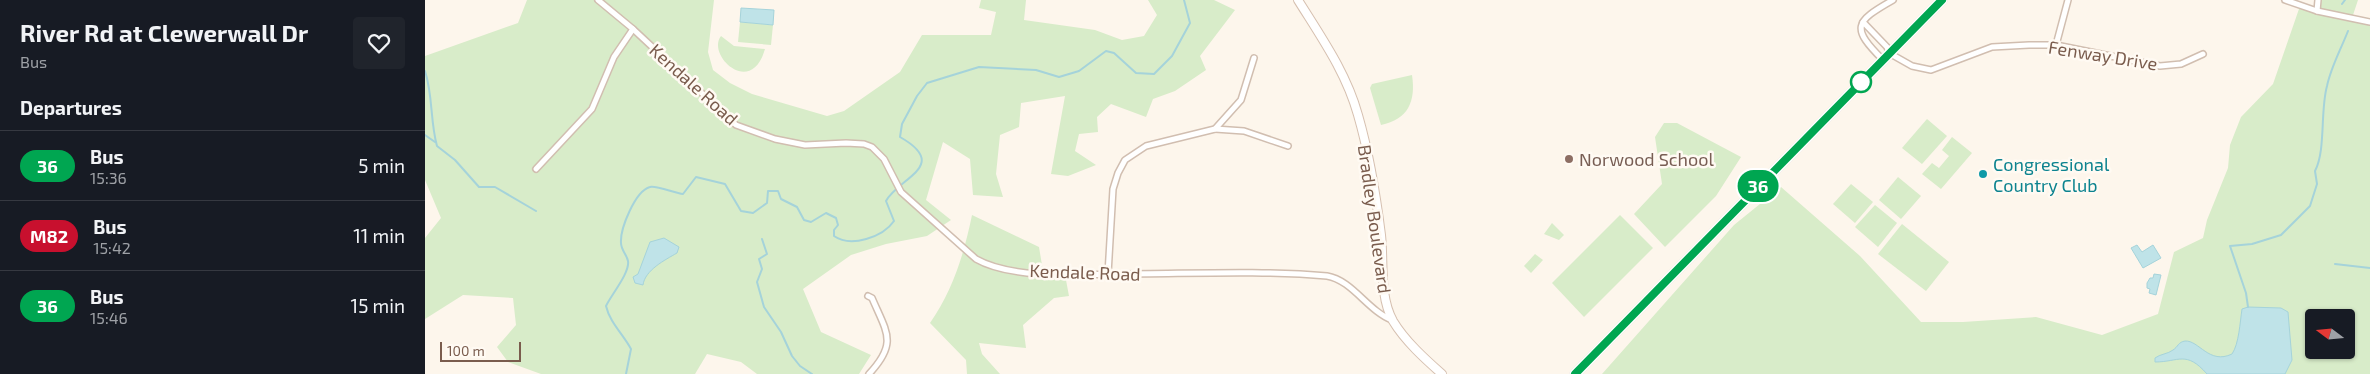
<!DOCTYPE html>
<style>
body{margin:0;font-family:"Exo 2",sans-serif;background:#20242c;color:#f1f3f6;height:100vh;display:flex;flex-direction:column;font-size:19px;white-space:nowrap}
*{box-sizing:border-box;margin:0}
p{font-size:16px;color:#9ea1a6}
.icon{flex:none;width:28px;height:28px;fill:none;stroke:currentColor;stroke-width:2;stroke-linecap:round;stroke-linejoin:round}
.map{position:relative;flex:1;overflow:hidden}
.panel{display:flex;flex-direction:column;background:#171b24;width:425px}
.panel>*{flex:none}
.badge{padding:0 10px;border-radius:16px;font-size:18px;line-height:32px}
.needle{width:32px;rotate:286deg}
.tools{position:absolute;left:1880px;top:309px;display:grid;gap:10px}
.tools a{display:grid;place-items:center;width:50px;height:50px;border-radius:5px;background:#171b24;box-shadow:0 1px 4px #0004;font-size:25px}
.scale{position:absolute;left:15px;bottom:12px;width:81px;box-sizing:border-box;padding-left:5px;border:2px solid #7a5c4d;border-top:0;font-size:14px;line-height:18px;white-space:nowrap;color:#7a5c4d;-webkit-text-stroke:4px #fffaf3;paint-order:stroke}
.map>.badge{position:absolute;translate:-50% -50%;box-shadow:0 0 0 2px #fff}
h2{padding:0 20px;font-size:19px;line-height:45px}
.round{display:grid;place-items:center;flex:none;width:52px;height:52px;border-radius:5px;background:#20242c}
.summary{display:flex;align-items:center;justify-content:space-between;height:85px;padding:0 20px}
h1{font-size:24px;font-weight:700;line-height:38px}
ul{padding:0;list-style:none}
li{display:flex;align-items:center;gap:15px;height:70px;padding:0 20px;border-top:1px solid #363941}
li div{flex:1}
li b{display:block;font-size:19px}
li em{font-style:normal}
li .badge{min-width:55px;font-weight:700;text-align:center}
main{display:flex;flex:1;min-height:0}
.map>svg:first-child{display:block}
.green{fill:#d8ecc9;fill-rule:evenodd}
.water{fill:#bfe3e8;stroke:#a5d3da}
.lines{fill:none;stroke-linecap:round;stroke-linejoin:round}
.stream{stroke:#a5d3da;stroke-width:2}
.minor-casing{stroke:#d1beb0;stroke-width:8}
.secondary-casing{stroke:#d6c0b0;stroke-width:10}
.primary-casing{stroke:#dad1cd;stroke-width:11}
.minor{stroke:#fff;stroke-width:5}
.secondary{stroke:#fff;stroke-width:8}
.primary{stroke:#fbd9a5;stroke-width:9}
.line-casing{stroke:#fff;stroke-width:11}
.line{stroke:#00a651;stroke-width:8}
.stop-dot{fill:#fff;stroke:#00a651;stroke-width:2.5}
.education-dot{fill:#8d6e63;stroke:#fffaf3;stroke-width:2}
.culture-dot{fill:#0f9aa8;stroke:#fffaf3;stroke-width:2}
.labels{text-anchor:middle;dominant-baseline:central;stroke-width:5;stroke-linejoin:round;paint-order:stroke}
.street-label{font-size:18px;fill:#7a5c4d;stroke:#fffaf3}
.education-label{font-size:18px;fill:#785e54;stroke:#fffaf3;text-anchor:start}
.culture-label{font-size:18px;fill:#0d838f;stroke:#fffaf3;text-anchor:start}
</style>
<main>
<section class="panel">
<div class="summary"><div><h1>River Rd at Clewerwall Dr</h1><p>Bus</p></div><a class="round"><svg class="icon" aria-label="heart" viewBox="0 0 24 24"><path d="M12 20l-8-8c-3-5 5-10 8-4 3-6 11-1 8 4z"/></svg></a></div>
<h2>Departures</h2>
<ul>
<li><span class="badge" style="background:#00a651;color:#fff">36</span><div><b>Bus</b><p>15:36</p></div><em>5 min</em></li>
<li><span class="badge" style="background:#c8102e;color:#fff">M82</span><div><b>Bus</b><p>15:42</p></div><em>11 min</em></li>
<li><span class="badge" style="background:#00a651;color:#fff">36</span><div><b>Bus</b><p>15:46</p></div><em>15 min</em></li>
</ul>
</section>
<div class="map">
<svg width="1945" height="374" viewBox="0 0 1945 374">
<rect width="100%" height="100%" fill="#fdf6ec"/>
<g class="green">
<polygon points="102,0 289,0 283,52 288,70 305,83 327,94 402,116 419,111 475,72 497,35 566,35 571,12 554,8 556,0 601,0 599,20 670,30 697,40 719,36 732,15 723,0 789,0 810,10 775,56 781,70 750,91 728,99 721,117 686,104 672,117 673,132 654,134 650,151 671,165 643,176 626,174 640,96 596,103 594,127 575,135 571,174 578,197 548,195 545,159 518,142 501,200 526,220 502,236 461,244 426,255 378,289 396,332 446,355 434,374 332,374 316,362 282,354 270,374 116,374 83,362 72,347 91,325 88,298 38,295 0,319 0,238 16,218 0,180 0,56 93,23"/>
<path d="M 1893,0 L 1933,0 L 1927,18 L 1945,22 L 1945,374 L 1177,374 L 1309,225 L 1356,187 L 1435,256 L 1496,322 L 1538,322 L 1611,317 L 1677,335 L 1733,314 L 1749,252 L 1778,238 L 1782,220 L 1803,168 L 1805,145 L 1816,117 L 1848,84 L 1875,6 L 1892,11 ZM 1889,318 L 1921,318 L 1921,350 L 1889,350 Z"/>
<polygon points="315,22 348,25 346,45 313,42"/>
<path d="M 296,36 L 309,46 L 340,49 C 326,98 281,55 296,36 Z"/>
<path d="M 987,75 C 991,102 983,119 956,125 L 945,88 L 947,84 Z"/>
<polygon points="1502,119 1522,136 1497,164 1477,148"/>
<polygon points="1239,123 1252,123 1316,157 1291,196 1240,247 1209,214 1237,184 1230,137"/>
<polygon points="1527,137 1547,153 1516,189 1497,174 1507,163 1514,168 1524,156 1517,150"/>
<polygon points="1473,177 1496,196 1476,219 1454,200"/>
<polygon points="1426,184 1448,202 1430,223 1408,204"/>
<polygon points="1450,205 1472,223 1453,247 1430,227"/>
<path d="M 547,215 L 614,247 L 619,277 L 641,280 L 644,296 L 629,298 L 598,325 L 601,348 L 554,343 L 557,354 L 575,374 L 542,374 L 541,360 L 505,323 C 528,290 539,254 547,215 Z"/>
<polygon points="1195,215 1228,248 1159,317 1127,283"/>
<polygon points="1127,223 1139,235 1134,240 1119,234"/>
<polygon points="1477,224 1524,262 1501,291 1453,254"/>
<polygon points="1110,254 1118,260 1106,273 1099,266"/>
</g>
<g class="water">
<polygon points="316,8 349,10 348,25 315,22"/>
<path d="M 239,238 L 254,247 L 252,253 C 240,260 220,270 218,285 L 210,283 L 208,277 L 213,274 L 225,242 Z"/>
<polygon points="1712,245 1717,252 1728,245 1736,258 1718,268 1706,248"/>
<polygon points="1729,274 1736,275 1731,295 1724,293 1725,289 1722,288 1722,283 1725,278 1728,278"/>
<path d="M 1823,307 L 1856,308 L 1863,312 L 1867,360 L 1860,374 L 1782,374 C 1761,350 1754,362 1730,362 L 1730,358 C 1735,354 1743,354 1748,350 C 1753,347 1753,342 1760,341 C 1774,340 1784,365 1807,354 C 1814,344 1815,322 1817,309 Z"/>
</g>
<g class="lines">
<g class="stream">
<polyline points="1917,4 1920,0"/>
<path d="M 0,71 C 8,95 5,121 12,146 L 30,160 L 54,187 L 70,187 L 111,211"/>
<polyline points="0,135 10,142"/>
<polyline points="337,239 342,254 334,259 337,269 332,282 339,307 356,332 367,356 375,366 387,374"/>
<polyline points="1910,264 1945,268"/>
<path d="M 1823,307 L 1821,293 L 1805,246 L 1827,244 L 1856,235 L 1885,206 L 1892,184 L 1890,171 C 1901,150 1895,111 1902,86 C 1906,67 1916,49 1923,31"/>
<path d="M 201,374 L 206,349 C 198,334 185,323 181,306 C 186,295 205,273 203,261 C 202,255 196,250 196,243 C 195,229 210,191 225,187 C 230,185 250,193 258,194 L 271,177 L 300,184 L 316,211 L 328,213 L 342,203 L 343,191 L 353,191 L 356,199 L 372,207 L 379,220 L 386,222 L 401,213 L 411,218 L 413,225 L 409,230 L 409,236 C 426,248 458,237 469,221 L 461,201 C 473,178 526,166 475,137 L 477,124 L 492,96 L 502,83 L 554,67 L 611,70 L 634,77 L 654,71 L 681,51 L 689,53 L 711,73 L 729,74 L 747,56 L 765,23 L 759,0"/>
</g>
<g class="minor-casing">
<g id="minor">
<path d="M 173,0 L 208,29 L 311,125 L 350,139 L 380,145 L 421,143 L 439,144 L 447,147 L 459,159 L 476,192 L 551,259 C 586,279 653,275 693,274 C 762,274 833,270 902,276 C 927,280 943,311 967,320"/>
<polyline points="1860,0 1892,11 1945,22"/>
<polyline points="1892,11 1893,0"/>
<polyline points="1438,22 1462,47 1464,53 1487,66 1506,70 1567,47 1604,45 1631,45 1735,66 1756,64 1778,54"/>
<polyline points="1631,45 1643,0"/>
<path d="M 1458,60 C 1426,28 1429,22 1468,0"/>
<polyline points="790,129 819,131 863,146"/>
<polyline points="111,169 167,109 189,57 208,29"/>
<polyline points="683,274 688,189 693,173 700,160 721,146 790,129 816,100 829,58"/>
<path d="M 443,296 L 447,298 C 462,333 473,343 444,374"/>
</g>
</g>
<g class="secondary-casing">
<path id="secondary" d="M 873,0 C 896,37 921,72 933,115 C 944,153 951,195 956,235 C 959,262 954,296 968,321 C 980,341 1000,359 1017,374"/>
</g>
<g class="primary-casing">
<polyline id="primary" points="1150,374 1517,0"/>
</g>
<use href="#minor" class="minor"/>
<use href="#secondary" class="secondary"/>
<use href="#primary" class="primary"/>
</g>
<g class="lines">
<g class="line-casing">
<polyline id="line" points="1150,374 1517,0"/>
</g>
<use href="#line" class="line"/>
</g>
<circle class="stop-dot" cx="1436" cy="82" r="10"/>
<circle class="education-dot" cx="1144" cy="159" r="5"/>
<circle class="culture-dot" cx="1558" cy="174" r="5"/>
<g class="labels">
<g class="street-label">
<text transform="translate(1678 55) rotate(9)">Fenway Drive</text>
<text transform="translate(269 84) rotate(42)">Kendale Road</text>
<text transform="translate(950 219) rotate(82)">Bradley Boulevard</text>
<text transform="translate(660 272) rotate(2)">Kendale Road</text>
</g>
<g class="education-label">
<text x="1154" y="159">Norwood School</text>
</g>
<g class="culture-label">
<text x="1568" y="164">Congressional<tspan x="1568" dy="21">Country Club</tspan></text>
</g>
</g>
</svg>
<div class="tools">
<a><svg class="needle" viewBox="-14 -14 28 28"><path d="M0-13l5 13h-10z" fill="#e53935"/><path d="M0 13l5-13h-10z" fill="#9ea1a6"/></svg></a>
</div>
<div class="scale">100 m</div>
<b class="badge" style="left:1333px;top:186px;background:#00a651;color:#fff">36</b>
</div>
</main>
